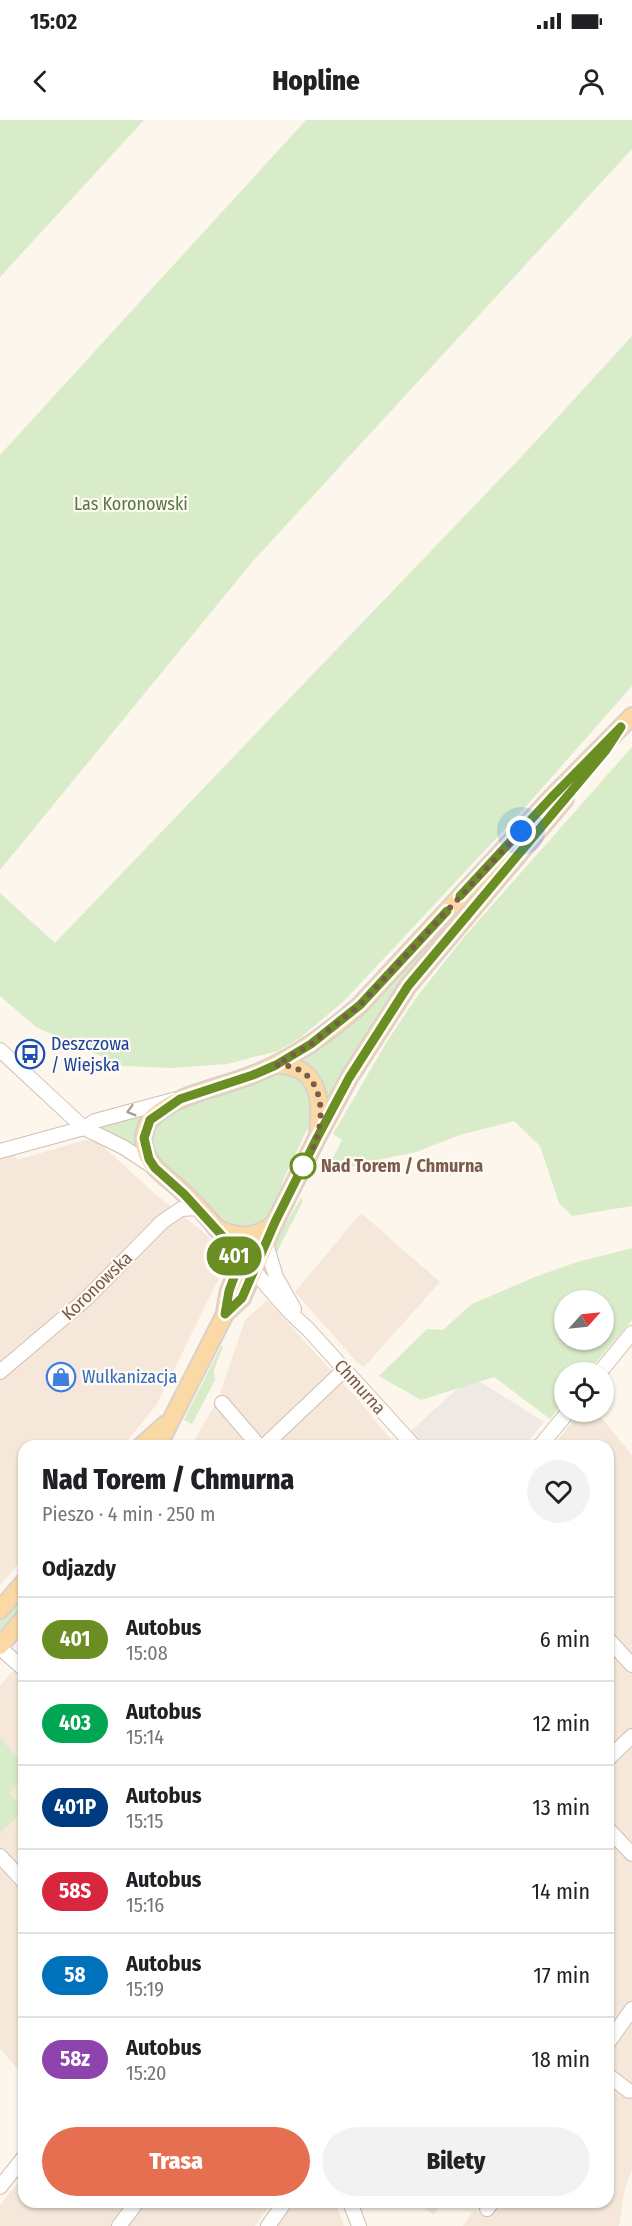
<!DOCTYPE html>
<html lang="pl">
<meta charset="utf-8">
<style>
body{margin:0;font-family:"Fira Sans Condensed",sans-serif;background:#f2f2f2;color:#202124;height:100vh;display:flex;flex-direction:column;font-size:22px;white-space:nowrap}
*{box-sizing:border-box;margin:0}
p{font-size:20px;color:#757577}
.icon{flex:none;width:33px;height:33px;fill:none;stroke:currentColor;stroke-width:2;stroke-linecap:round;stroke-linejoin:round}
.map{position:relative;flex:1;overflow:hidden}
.drawer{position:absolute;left:18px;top:1320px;width:596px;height:768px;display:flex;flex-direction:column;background:#fff;border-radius:18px;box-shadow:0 2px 4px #0004}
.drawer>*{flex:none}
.badge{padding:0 12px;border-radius:20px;font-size:21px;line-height:39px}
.needle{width:39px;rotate:63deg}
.buttons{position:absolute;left:554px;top:1170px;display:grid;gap:12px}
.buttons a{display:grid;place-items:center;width:60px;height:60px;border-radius:50%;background:#fff;box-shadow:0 2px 4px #0004;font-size:30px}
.you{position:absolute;width:30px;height:30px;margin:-15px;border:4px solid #fff;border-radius:50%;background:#1a73e8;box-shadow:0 0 0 9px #1a73e833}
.map>.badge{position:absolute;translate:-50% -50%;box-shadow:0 0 0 3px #fff}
h2{padding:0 24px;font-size:22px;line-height:54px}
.round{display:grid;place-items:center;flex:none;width:63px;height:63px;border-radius:32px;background:#f2f2f2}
.overview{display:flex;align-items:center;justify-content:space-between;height:102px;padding:0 24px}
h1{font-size:28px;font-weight:800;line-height:45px}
.button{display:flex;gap:12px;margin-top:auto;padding:12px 24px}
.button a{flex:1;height:69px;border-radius:36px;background:#e76f51;color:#fff;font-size:24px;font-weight:800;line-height:69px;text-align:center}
.button a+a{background:#f2f2f2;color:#202124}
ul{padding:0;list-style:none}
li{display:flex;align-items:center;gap:18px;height:84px;padding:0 24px;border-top:2px solid #e0e0e0}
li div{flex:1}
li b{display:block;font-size:22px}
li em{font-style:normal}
li .badge{min-width:66px;font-weight:700;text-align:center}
.status{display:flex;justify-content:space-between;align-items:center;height:42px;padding:0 30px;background:#fff;direction:ltr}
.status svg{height:16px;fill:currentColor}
header{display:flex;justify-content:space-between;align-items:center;height:78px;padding:0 24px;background:#fff;font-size:27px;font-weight:800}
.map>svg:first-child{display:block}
.residential{fill:#f5e8da}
.industrial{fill:#efe9e4}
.green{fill:#d8ecc9;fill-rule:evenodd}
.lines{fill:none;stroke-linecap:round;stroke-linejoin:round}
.minor-casing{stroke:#d1beb0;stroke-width:16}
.major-casing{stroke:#dad1cd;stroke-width:20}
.minor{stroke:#fff;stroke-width:14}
.major{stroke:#fbd9a5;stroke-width:16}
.oneway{stroke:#af9d94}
.line-casing{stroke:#fff;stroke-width:14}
.line{stroke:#6b8e23;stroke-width:9}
.walk{stroke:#7a5c4d;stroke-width:6;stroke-dasharray:0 10.8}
.stop-dot{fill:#fff;stroke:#6b8e23;stroke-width:3}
.labels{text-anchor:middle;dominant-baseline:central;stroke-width:4.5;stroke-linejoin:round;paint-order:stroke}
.park-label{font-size:18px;fill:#537a41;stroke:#fffaf3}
.transit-label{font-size:18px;fill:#164399;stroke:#fffaf3;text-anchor:start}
.stop-label{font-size:18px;font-weight:bold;fill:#7a5c4d;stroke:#fffaf3;text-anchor:start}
.street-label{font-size:18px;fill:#7a5c4d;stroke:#fffaf3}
.shop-label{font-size:18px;fill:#366cbe;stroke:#fffaf3;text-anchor:start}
</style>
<div class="status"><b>15:02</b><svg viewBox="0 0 49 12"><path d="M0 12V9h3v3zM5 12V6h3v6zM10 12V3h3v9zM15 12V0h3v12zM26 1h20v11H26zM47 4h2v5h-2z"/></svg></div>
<header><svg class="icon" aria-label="back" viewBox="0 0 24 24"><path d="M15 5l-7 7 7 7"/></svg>Hopline<svg class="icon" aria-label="person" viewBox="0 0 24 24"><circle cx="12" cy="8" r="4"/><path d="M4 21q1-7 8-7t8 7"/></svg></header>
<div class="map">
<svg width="632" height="2106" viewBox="0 0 632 2106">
<rect width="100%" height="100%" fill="#fdf6ec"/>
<g class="residential">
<polygon points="85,1020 97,1021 155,1074 202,1111 226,1134 224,1148 157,1284 123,1326 24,1326 24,1438 0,1465 0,1031 14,1027 17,1040"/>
<polygon points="361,1093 440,1162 364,1247 357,1242 295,1172"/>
<polygon points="267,1180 361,1283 396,1326 191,1326 218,1279 245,1200"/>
<polygon points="580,1292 597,1292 632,1335 632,2050 625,2068 619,2106 463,2106 474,2090 484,2096 487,2089 474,2082 608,2082 608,1326 553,1326"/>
<polygon points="24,1538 24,1956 0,1929 0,1566"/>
<polygon points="24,2055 24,2082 272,2082 255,2106 0,2106 0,2085"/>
<polygon points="294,2082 335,2082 344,2106 276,2106"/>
<polygon points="416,2082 441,2082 434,2095"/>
</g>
<polygon class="industrial" points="471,1256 544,1302 524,1326 426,1326 411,1311"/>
<g class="green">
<polygon points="0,0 144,0 0,157"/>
<polygon points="306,0 632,0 632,29 253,441 0,750 0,335"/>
<polygon points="632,216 632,566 521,692 344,881 300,918 278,931 227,944 172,948 123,946 36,907 0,876 0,773 55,823 524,334"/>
<polygon points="632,627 632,1086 572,1096 559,1083 540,1026 514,1001 460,1015 416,1032 377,1040 340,1050 326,1051 342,1020 333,1014 388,920 416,878 465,816"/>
<polygon points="481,765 328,982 326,981 296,942"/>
<polygon points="275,952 291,952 311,969 312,999 284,1058 274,1089 266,1101 259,1107 229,1109 157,1043 149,1016 162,994"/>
<polygon points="145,994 137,1026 99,1006"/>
<polygon points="301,1078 303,1081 274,1138 275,1121"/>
<path d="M 632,1128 L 632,1200 L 588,1252 L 564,1252 L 564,1281 L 550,1299 L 494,1257 L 421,1280 L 379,1256 L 427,1209 L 443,1210 L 472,1184 L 535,1157 L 574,1143 ZM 564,1180 L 603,1180 L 603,1220 L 564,1220 Z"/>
<polygon points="221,1226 223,1226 214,1250 215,1260 192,1304 184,1300"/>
<polygon points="24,1473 24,1488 0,1516 0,1501"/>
<polygon points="0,1618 19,1639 17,1642 22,1649 17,1654 23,1660 9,1673 21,1686 24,1684 24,1690 0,1713"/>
</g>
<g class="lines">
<g class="minor-casing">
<g id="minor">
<polyline points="0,930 84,1008 123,1027 155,1048"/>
<polyline points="0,1031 84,1008 95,1001 173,980"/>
<polyline points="266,1124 276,1157 294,1189"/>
<path d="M 232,1126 C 258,1152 278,1184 307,1208 L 414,1326"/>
<polyline points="0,1252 86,1179 162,1102 181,1089 197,1088"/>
<polyline points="600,1252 632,1213"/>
<polyline points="222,1283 259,1326"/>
<polyline points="264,1326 344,1250"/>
<polyline points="540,1326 568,1292"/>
<polyline points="608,1519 632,1545"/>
<polyline points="0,1528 24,1549"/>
<polyline points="608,1639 632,1616"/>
<polyline points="608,1709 632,1734"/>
<polyline points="0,1736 24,1762"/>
<polyline points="608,1923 632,1889"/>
<polyline points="608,1955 629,1971"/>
<polyline points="0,2067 24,2037"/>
<polyline points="350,2082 359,2106"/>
<polyline points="487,2089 492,2082"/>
<polyline points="119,2106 137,2082"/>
<polyline points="268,2106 285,2082"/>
</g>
</g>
<g class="major-casing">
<g id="major">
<path d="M 276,945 C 316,944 323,977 318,1010"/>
<path d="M 216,1108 C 238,1118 255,1119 275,1103"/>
<path d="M 225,1194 C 226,1187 227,1178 229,1171 C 232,1162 237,1156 237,1146 C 235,1122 191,1079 174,1064 C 162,1054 149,1045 145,1029 C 142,1018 145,1004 154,996 C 181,972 222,968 254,954 C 295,938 328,913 360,885 L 551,678 L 632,596"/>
<polyline points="141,1326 166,1304"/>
<polyline points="158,1326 225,1194 242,1178 275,1102 317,1018 349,958 408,866 565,679"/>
<polyline points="0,1490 24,1462"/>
<polyline points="0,1526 24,1498"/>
</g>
</g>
<use href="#minor" class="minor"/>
<use href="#major" class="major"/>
</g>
<defs><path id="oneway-chevron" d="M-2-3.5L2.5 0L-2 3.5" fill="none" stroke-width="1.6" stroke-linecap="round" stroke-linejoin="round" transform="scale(1.5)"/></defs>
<use class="oneway" href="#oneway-chevron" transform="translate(131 991) rotate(164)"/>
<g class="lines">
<g class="line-casing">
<polyline id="line" points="447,791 360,885 311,924 276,945 253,955 180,979 150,1000 144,1018 149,1039 155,1048 184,1074 226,1120 233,1131 236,1152 229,1171 225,1194 242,1178 275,1102 317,1018 349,958 408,866 606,630 621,607 551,678 460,776"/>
</g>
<use href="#line" class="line"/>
<path class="walk" d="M 303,1046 C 307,1039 315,1027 317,1017 C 327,983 317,944 276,945 L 311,924 L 360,885 L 521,711"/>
</g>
<defs>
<g id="bus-ring" transform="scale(1.5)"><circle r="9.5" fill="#fffaf3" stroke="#1a4fb4" stroke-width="1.5"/><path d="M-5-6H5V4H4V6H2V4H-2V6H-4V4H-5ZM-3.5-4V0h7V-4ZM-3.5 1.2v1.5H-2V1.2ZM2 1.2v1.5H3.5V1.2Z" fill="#1a4fb4"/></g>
<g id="shop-ring" transform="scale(1.5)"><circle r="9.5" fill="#fffaf3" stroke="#3f7fe0" stroke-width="1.5"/><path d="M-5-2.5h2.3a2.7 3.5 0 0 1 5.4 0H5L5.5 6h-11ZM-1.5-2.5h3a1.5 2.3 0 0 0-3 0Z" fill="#3f7fe0"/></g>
</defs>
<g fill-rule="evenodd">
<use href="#bus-ring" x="30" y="934"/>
<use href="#shop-ring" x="61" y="1257"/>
</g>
<circle class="stop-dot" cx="303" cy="1046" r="12"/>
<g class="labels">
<g class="park-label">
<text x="131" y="384">Las Koronowski</text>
</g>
<g class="transit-label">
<text x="51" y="924">Deszczowa<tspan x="51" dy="21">/ Wiejska</tspan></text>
</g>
<g class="stop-label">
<text x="321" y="1046">Nad Torem / Chmurna</text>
</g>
<g class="street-label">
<text transform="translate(97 1166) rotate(-44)">Koronowska</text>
<text transform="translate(360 1267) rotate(48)">Chmurna</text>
</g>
<g class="shop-label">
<text x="82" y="1257">Wulkanizacja</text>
</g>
</g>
</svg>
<div class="buttons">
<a><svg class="needle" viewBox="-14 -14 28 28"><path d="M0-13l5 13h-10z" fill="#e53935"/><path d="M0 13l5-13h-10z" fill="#757577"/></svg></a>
<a><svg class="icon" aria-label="locate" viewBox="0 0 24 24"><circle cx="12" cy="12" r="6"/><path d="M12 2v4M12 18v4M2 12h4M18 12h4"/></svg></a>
</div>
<div class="you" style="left:521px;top:711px"></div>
<b class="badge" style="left:234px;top:1136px;background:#6b8e23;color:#fff">401</b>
<section class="drawer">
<div class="overview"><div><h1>Nad Torem / Chmurna</h1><p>Pieszo · 4 min · 250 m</p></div><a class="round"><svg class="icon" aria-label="heart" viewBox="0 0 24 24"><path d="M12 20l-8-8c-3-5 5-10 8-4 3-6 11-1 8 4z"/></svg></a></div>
<h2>Odjazdy</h2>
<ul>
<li><span class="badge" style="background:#6b8e23;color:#fff">401</span><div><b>Autobus</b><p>15:08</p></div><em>6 min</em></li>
<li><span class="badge" style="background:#00a651;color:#fff">403</span><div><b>Autobus</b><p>15:14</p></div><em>12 min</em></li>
<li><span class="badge" style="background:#003b80;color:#fff">401P</span><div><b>Autobus</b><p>15:15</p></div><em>13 min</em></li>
<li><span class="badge" style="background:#d7263d;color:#fff">58S</span><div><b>Autobus</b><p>15:16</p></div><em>14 min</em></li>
<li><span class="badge" style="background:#0072bc;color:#fff">58</span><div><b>Autobus</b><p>15:19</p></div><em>17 min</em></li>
<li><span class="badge" style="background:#8e44ad;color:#fff">58z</span><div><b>Autobus</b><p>15:20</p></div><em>18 min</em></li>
</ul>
<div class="button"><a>Trasa</a><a>Bilety</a></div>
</section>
</div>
